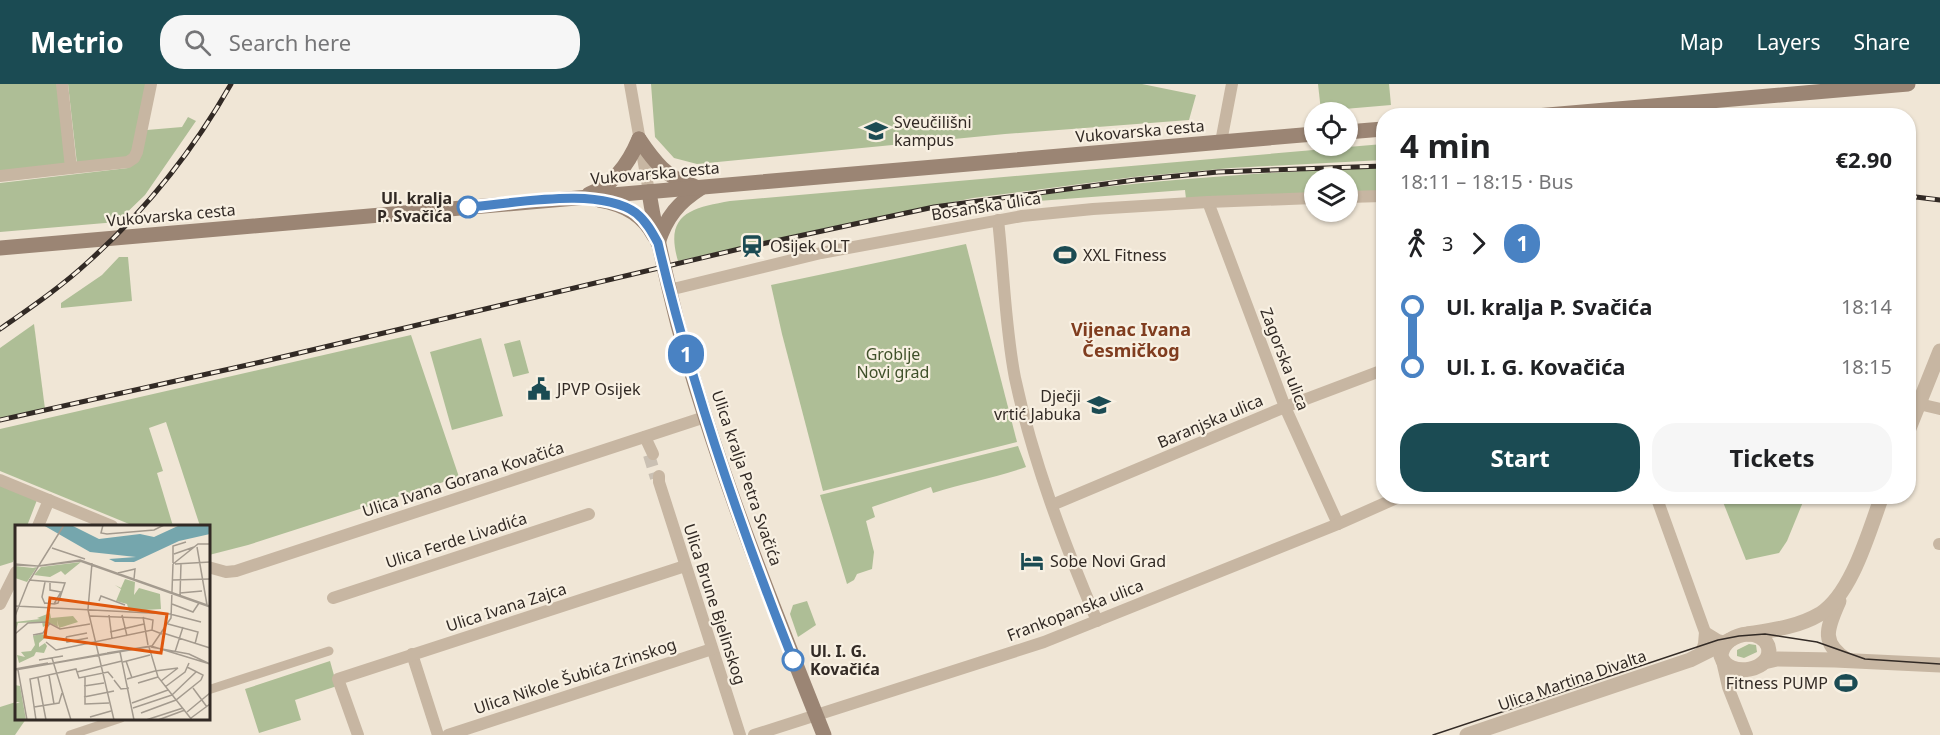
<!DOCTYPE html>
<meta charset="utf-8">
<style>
body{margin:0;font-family:"Noto Sans",sans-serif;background:#f6f6f6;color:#202124;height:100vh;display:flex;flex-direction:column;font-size:22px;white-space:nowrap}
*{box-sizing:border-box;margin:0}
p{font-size:20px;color:#757577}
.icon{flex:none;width:33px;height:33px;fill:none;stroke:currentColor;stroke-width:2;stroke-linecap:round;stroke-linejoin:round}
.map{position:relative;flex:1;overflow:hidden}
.sheet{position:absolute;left:1376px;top:24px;width:540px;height:396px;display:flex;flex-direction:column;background:#fff;border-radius:24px;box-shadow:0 2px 4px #0004}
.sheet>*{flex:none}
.badge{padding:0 12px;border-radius:20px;font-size:21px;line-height:39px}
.fabs{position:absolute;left:1304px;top:18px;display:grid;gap:12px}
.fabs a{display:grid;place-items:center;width:54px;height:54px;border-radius:50%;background:#fff;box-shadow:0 2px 4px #0004;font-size:30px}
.map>.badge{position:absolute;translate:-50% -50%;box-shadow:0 0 0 3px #fff}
.legs{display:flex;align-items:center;gap:9px;height:66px;padding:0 24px;font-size:20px}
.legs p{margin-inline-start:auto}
.headline{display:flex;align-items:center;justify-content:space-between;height:102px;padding:0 24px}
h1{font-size:33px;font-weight:700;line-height:45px}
.primary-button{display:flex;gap:12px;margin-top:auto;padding:12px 24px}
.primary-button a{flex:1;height:69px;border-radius:24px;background:#1b4b53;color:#fff;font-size:24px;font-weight:700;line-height:69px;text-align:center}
.primary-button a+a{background:#f6f6f6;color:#202124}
ul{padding:0 24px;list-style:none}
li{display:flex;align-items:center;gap:21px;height:60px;font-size:22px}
li i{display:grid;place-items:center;width:9px;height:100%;margin:0 8px;background:currentColor}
li i::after{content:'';width:15px;height:15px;margin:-8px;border:4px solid;border-radius:50%;background:#fff}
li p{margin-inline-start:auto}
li:first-child i{background:linear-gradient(#0000 50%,currentColor 0)}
li:last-child i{background:linear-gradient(currentColor 50%,#0000 0)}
header{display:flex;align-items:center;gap:36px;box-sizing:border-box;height:84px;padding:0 30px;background:#1b4b53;color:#fff}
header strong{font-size:28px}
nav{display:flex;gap:33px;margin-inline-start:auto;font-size:21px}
.search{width:420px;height:54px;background:#f6f6f6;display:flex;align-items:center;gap:15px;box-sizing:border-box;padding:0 21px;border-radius:24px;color:#757577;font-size:22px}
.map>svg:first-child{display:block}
.green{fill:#aebe96}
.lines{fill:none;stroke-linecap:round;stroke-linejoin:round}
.minor-tunnel{stroke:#cac0b3;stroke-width:12;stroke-dasharray:12 6;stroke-linecap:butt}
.pedestrian{stroke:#c7b6a2;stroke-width:9}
.minor{stroke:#c7b6a2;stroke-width:12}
.tertiary{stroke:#c7b6a2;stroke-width:15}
.secondary{stroke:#9b8574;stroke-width:15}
.tram{stroke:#322a25;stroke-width:1.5}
.rail-casing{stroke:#322a25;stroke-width:5}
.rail{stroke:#f8f0e2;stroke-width:3;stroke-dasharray:9;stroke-linecap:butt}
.line-1-casing{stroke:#fff;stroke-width:14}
.line-1{stroke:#4982c3;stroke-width:9}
.stop-1-dot{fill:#fff;stroke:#4982c3;stroke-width:3}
.labels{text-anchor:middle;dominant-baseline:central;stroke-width:4.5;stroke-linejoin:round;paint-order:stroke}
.poi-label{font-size:16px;fill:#322a25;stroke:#f8f0e2;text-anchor:start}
.street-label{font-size:16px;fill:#322a25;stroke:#f8f0e2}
.stop-label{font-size:16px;font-weight:bold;fill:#322a25;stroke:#f8f0e2;text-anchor:end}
.park-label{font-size:16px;fill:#3f5029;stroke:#f8f0e2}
.neighbourhood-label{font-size:18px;font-weight:bold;fill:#803d1f;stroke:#f8f0e2}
.inset-road{fill:none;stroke:#a49b8f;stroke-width:1.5}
.view{fill:#df570d;fill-opacity:0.15;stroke:#df570d;stroke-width:3}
.inset-edge{fill:none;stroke:#322a25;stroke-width:3}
</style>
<header>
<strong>Metrio</strong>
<div class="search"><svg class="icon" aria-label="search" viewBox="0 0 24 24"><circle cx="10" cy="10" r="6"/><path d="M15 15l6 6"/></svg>Search here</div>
<nav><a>Map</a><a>Layers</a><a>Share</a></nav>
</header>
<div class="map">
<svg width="1940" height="651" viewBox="0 0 1940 651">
<rect width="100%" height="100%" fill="#f0e6d6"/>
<g class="green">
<polygon points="0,0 59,0 67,82 0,89"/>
<polygon points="68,0 147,0 134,67 129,74 77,80"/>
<polygon points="651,0 1142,0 1196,11 1189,36 1005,50 697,80 674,74 655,53"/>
<polygon points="1318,0 1389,0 1391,21 1321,27"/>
<polygon points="188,33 196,37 145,111 117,138 0,148 0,99 128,84 147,46 182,43"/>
<path d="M 1383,60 L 1383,76 L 1231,84 L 1134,93 L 973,114 L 826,144 L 678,177 C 664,130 691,124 730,117 Z"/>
<path d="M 1383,83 L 1383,108 L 1347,108 L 1347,94 L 1314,94 L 1314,109 L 1186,115 L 1185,106 L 1038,117 L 1038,111 C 1153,96 1267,88 1383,83 Z"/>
<polygon points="966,160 1017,358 823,407 782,250 771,201"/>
<polygon points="119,173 128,173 132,217 61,224 61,219 102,191"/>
<polygon points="34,240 45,325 0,334 0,264"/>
<polygon points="411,251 459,393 248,461 209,471 208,442 200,442 166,338 149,344 163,387 157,389 173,442 134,442 0,387 0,345"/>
<polygon points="481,254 503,332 452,346 430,268"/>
<polygon points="520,256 529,289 513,293 504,260"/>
<path d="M 1018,362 L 1026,383 C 995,394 964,399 933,409 L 931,403 L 872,423 L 875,433 L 866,437 L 874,468 L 872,485 L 857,490 L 854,496 L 847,500 L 820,411 Z"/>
<polygon points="0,400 37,416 27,442 16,442 16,469 13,478 0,482"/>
<polygon points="1721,413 1805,413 1787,457 1779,469 1746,476"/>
<polygon points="807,517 816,541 798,553 790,530 793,521"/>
<polygon points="1749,560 1756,561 1757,568 1744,574 1737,572 1737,566"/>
<polygon points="330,577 337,602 295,616 301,636 259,649 245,605"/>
<polygon points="16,618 16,634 26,635 15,651 0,651 0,623"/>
</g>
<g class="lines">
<polyline class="minor-tunnel" points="649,371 656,394"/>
<g class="pedestrian">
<polyline points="208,606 329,567"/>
<polyline points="70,651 121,634"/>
</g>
<g class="minor">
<polyline points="630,0 649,108"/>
<polyline points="1221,58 1232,0"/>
<polyline points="71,84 128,78 134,74 137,68 151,0"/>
<polyline points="0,92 71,84 62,0"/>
<polyline points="1347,113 1383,112"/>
<polyline points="1208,118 1285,323 1338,440"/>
<path d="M 998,136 C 1004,189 1005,242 1015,294 C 1033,378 1064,459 1097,537"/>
<polyline points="669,206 821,169 1022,132 1093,125 1208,118 1314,114"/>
<polyline points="1919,320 1940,325"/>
<polyline points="645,353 653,370"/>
<polyline points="659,392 659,398 740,651"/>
<polyline points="0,396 112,442"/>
<polyline points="1656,412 1705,548"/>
<polyline points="1052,421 1285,323 1383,286"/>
<polyline points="38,442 49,416"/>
<polyline points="1939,460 1940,460"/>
<polyline points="208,483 226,488 236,487 705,333"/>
<polyline points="333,514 589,430"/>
<polyline points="0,520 16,488"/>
<polyline points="412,570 438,651"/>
<polyline points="1700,571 1704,560 1705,548 1718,556 1726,558"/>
<polyline points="1722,577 1728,603 1747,651"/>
<polyline points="358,651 338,595 685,482"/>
<polyline points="448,651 712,565"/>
<polyline points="754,651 1044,558 1338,440 1401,412"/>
</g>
<g class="tertiary">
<polyline points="1908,347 1940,267"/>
<path d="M 1839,517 C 1828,543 1819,558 1847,576"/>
<path d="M 1748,550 C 1773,546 1798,543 1820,530 C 1852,510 1869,447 1882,412"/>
<path d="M 1748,550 C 1757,550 1764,553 1768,562 C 1776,586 1728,596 1721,572 C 1722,558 1735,551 1748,550 Z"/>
<polyline points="1764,578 1777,575 1835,576 1940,581"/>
<polyline points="1467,651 1690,576 1730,556"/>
</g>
<g class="secondary">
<polyline points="1536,32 1908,0"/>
<polyline points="1347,48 1383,45"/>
<path d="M 639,55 C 653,76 668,96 694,102"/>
<path d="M 649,108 C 656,153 667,197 678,241 C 716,381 770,516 824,651"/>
<path d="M 589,110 C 614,101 629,79 639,55"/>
<path d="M 599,116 C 623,120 643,130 654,152"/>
<path d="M 658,159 C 666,133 679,118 701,104"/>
<polyline points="0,164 1314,50"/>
</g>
<polyline class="tram" points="1433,651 1718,556 1739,552 1765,550 1817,558 1865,575 1940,580"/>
<g class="rail-casing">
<g id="rail">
<polyline points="1908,112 1940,116"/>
<path d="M 0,245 C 30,224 61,203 88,178 C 145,127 193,67 231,0"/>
<polyline points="0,336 261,278 752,162 934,123 1135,96 1218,88 1383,82"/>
</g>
</g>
<use href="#rail" class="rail"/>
</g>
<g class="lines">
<g class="line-1-casing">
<path id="line-1" d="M 468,123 C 513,120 598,102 636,129 C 646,137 652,148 658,159 C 691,301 739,440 793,576"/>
</g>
<use href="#line-1" class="line-1"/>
</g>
<defs>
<g id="university-bare" transform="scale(1.8)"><path d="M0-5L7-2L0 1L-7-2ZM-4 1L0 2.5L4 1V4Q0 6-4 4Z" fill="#1b4b53" stroke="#f8f0e2" stroke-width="2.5" paint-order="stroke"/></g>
<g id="station-bare" transform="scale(1.8)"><path d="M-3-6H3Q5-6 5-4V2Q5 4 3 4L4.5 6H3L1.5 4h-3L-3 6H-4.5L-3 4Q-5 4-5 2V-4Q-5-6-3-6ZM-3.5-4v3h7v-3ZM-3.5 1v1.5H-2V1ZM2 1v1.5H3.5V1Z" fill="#1b4b53" stroke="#f8f0e2" stroke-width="2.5" paint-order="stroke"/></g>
<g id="stadium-bare" transform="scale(1.8)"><path d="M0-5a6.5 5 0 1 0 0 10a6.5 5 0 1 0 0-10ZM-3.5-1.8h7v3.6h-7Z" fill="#1b4b53" stroke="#f8f0e2" stroke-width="2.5" paint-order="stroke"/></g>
<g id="civic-bare" transform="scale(1.8)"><path d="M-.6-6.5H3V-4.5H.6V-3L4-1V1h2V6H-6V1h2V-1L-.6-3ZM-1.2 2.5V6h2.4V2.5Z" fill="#1b4b53" stroke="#f8f0e2" stroke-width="2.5" paint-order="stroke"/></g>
<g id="school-bare" transform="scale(1.8)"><path d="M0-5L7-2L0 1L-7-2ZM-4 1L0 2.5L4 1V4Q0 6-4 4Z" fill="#1b4b53" stroke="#f8f0e2" stroke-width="2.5" paint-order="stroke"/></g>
<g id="hotel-bare" transform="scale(1.8)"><path d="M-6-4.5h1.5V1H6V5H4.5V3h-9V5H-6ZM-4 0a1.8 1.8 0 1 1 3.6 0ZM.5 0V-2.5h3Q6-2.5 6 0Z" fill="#1b4b53" stroke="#f8f0e2" stroke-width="2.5" paint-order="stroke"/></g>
</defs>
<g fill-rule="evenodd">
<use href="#university-bare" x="876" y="47"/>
<use href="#station-bare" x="752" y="162"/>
<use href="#stadium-bare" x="1065" y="171"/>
<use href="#civic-bare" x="539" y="305"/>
<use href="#school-bare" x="1099" y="321"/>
<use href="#hotel-bare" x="1032" y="477"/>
<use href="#stadium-bare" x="1846" y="599"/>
</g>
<g class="stop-1-dot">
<circle cx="468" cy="123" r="10"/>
<circle cx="793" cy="576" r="10"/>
</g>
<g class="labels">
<g class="poi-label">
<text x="894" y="38">Sveučilišni<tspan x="894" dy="18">kampus</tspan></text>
<text x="770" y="162">Osijek OLT</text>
<text x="1083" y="171">XXL Fitness</text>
<text x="557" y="305">JPVP Osijek</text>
<text x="1081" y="312" text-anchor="end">Dječji<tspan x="1081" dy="18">vrtić Jabuka</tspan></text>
<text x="1050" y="477">Sobe Novi Grad</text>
<text x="1828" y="599" text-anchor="end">Fitness PUMP</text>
</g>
<g class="street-label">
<text transform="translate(1140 47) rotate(-5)">Vukovarska cesta</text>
<text transform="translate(655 89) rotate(-5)">Vukovarska cesta</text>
<text transform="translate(986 122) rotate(-9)">Bosanska ulica</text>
<text transform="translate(171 131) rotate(-5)">Vukovarska cesta</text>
<text transform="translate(1285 275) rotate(69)">Zagorska ulica</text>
<text transform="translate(1210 337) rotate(-23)">Baranjska ulica</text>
<text transform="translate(747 394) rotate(71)">Ulica kralja Petra Svačića</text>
<text transform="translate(463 395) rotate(-18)">Ulica Ivana Gorana Kovačića</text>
<text transform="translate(456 456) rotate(-18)">Ulica Ferde Livadića</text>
<text transform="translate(715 520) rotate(72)">Ulica Brune Bjelinskog</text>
<text transform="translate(506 523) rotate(-18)">Ulica Ivana Zajca</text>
<text transform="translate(1075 526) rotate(-21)">Frankopanska ulica</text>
<text transform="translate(575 592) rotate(-18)">Ulica Nikole Šubića Zrinskog</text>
<text transform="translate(1572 596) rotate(-19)">Ulica Martina Divalta</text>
</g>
<g class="stop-label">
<text x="452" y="114">Ul. kralja<tspan x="452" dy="18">P. Svačića</tspan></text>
<text x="810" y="567" text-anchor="start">Ul. I. G.<tspan x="810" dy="18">Kovačića</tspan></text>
</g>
<g class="park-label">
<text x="893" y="270">Groblje<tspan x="893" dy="18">Novi grad</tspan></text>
</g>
<g class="neighbourhood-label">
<text x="1131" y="245">Vijenac Ivana<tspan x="1131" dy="21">Česmičkog</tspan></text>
</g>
</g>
<g transform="translate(15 441)">
<rect width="195" height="195" fill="#f0e6d6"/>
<path d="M 66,37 L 50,50 L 46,46 L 35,52 L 19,50 L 26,42 ZM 0,41 L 18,43 L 22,42 L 12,57 L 0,53 ZM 110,54 L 120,57 L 119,70 L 124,63 L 145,69 L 146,84 L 114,86 L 112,79 L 101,76 L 106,64 L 100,60 L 106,63 ZM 35,88 L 36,93 L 58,91 L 63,97 L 44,103 L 42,95 L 43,102 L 35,98 L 28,102 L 27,97 L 3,98 L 0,109 L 0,97 L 25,94 L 22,93 ZM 25,109 L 33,110 L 24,118 L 24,122 L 30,118 L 32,121 L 29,128 L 21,127 L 19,131 L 4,138 L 2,130 L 10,132 L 6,127 L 16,126 L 20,120 L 18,111 ZM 0,160 L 5,161 L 11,195 L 0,195 L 0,179 L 5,177 L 0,177 Z" fill="#aebe96"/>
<path d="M 28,0 L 56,0 L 84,14 L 125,9 L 139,12 L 165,0 L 195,0 L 195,9 L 164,16 L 119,37 L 100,37 L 94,34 L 121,32 L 75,27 Z" fill="#75a6ad"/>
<path class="inset-road" d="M 88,0 L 86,8 L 92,9 L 139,5 L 149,0M 182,22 L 192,80M 37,23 L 70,34M 159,29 L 179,22M 158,38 L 158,21 L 171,17M 0,39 L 22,41M 158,39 L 183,19 L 195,19M 160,39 L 195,37M 0,40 L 24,41 L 65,36 L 195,82M 23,41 L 65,35 L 195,81M 103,48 L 120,44 L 119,54M 14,55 L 50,58 L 43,78 L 39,79M 157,55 L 195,54M 30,57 L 27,72 L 30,79M 165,68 L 187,66M 165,70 L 166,39M 84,76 L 86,71 L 110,80M 30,78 L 39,79 L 46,67 L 35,65 L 35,58M 157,79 L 178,87 L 184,78M 0,81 L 155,89 L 186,97M 73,84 L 77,38M 73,85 L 99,195M 94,90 L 97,114M 107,90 L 112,111M 0,91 L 13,58 L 49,0M 75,91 L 129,93 L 138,95 L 137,105M 128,92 L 133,120M 153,99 L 183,107 L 180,119M 95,107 L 129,99M 148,108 L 195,123M 0,109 L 13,98 L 32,97 L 45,104 L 75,99M 18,110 L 28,108 L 35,98M 51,112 L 52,117 L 73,113M 51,112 L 72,108M 31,117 L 41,125 L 137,105 L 147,109M 137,121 L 156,93 L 158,39M 134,122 L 143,152 L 177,195M 136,122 L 174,129 L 195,139M 105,127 L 119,195M 160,127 L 168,102M 92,128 L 136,121 L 195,139M 37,133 L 56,195M 24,135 L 48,131M 111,136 L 117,153M 108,137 L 135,130M 27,140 L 99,127M 172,142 L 188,150 L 186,155M 0,144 L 33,138M 0,145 L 138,121M 3,145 L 12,195M 140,146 L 163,143M 62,147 L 107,136M 34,150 L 39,179M 70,152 L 70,179 L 94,178M 23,153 L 31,195M 112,154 L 140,146M 99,155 L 106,164 L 114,163M 146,156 L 163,143M 123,158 L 143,152M 69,161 L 89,158M 150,162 L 170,147 L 174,138M 178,163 L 192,182M 157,170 L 181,147M 69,172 L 99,166M 117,178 L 153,165M 19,182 L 44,178 L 47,168M 118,183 L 157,170M 172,187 L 195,168M 126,188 L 161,175 L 186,155M 75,192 L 96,186M 176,193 L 195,179M 21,195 L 15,154 L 61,144 L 64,153 L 93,147 L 98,153M 131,195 L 168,183M 143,195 L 170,185"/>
<path class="view" d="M 35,73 L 152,89 L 146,128 L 30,112 Z"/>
<rect width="195" height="195" class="inset-edge"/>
</g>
</svg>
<div class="fabs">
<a><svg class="icon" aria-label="locate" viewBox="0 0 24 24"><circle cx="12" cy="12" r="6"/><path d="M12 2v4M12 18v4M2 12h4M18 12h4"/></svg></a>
<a><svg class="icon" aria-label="layers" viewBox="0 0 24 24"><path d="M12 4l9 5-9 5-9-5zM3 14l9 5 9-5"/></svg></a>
</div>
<b class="badge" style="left:686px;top:270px;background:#4982c3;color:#fff">1</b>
<section class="sheet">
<div class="headline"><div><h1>4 min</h1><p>18:11 – 18:15 · Bus</p></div><b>€2.90</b></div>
<div class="legs"><svg class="icon" aria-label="walk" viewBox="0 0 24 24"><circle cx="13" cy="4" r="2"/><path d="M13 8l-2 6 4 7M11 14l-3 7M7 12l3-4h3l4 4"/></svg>3<svg class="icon" aria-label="forward" viewBox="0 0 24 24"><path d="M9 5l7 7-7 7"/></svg><b class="badge" style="background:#4982c3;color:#fff">1</b></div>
<ul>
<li><i style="color:#4982c3"></i><b>Ul. kralja P. Svačića</b><p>18:14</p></li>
<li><i style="color:#4982c3"></i><b>Ul. I. G. Kovačića</b><p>18:15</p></li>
</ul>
<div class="primary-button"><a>Start</a><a>Tickets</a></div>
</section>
</div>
